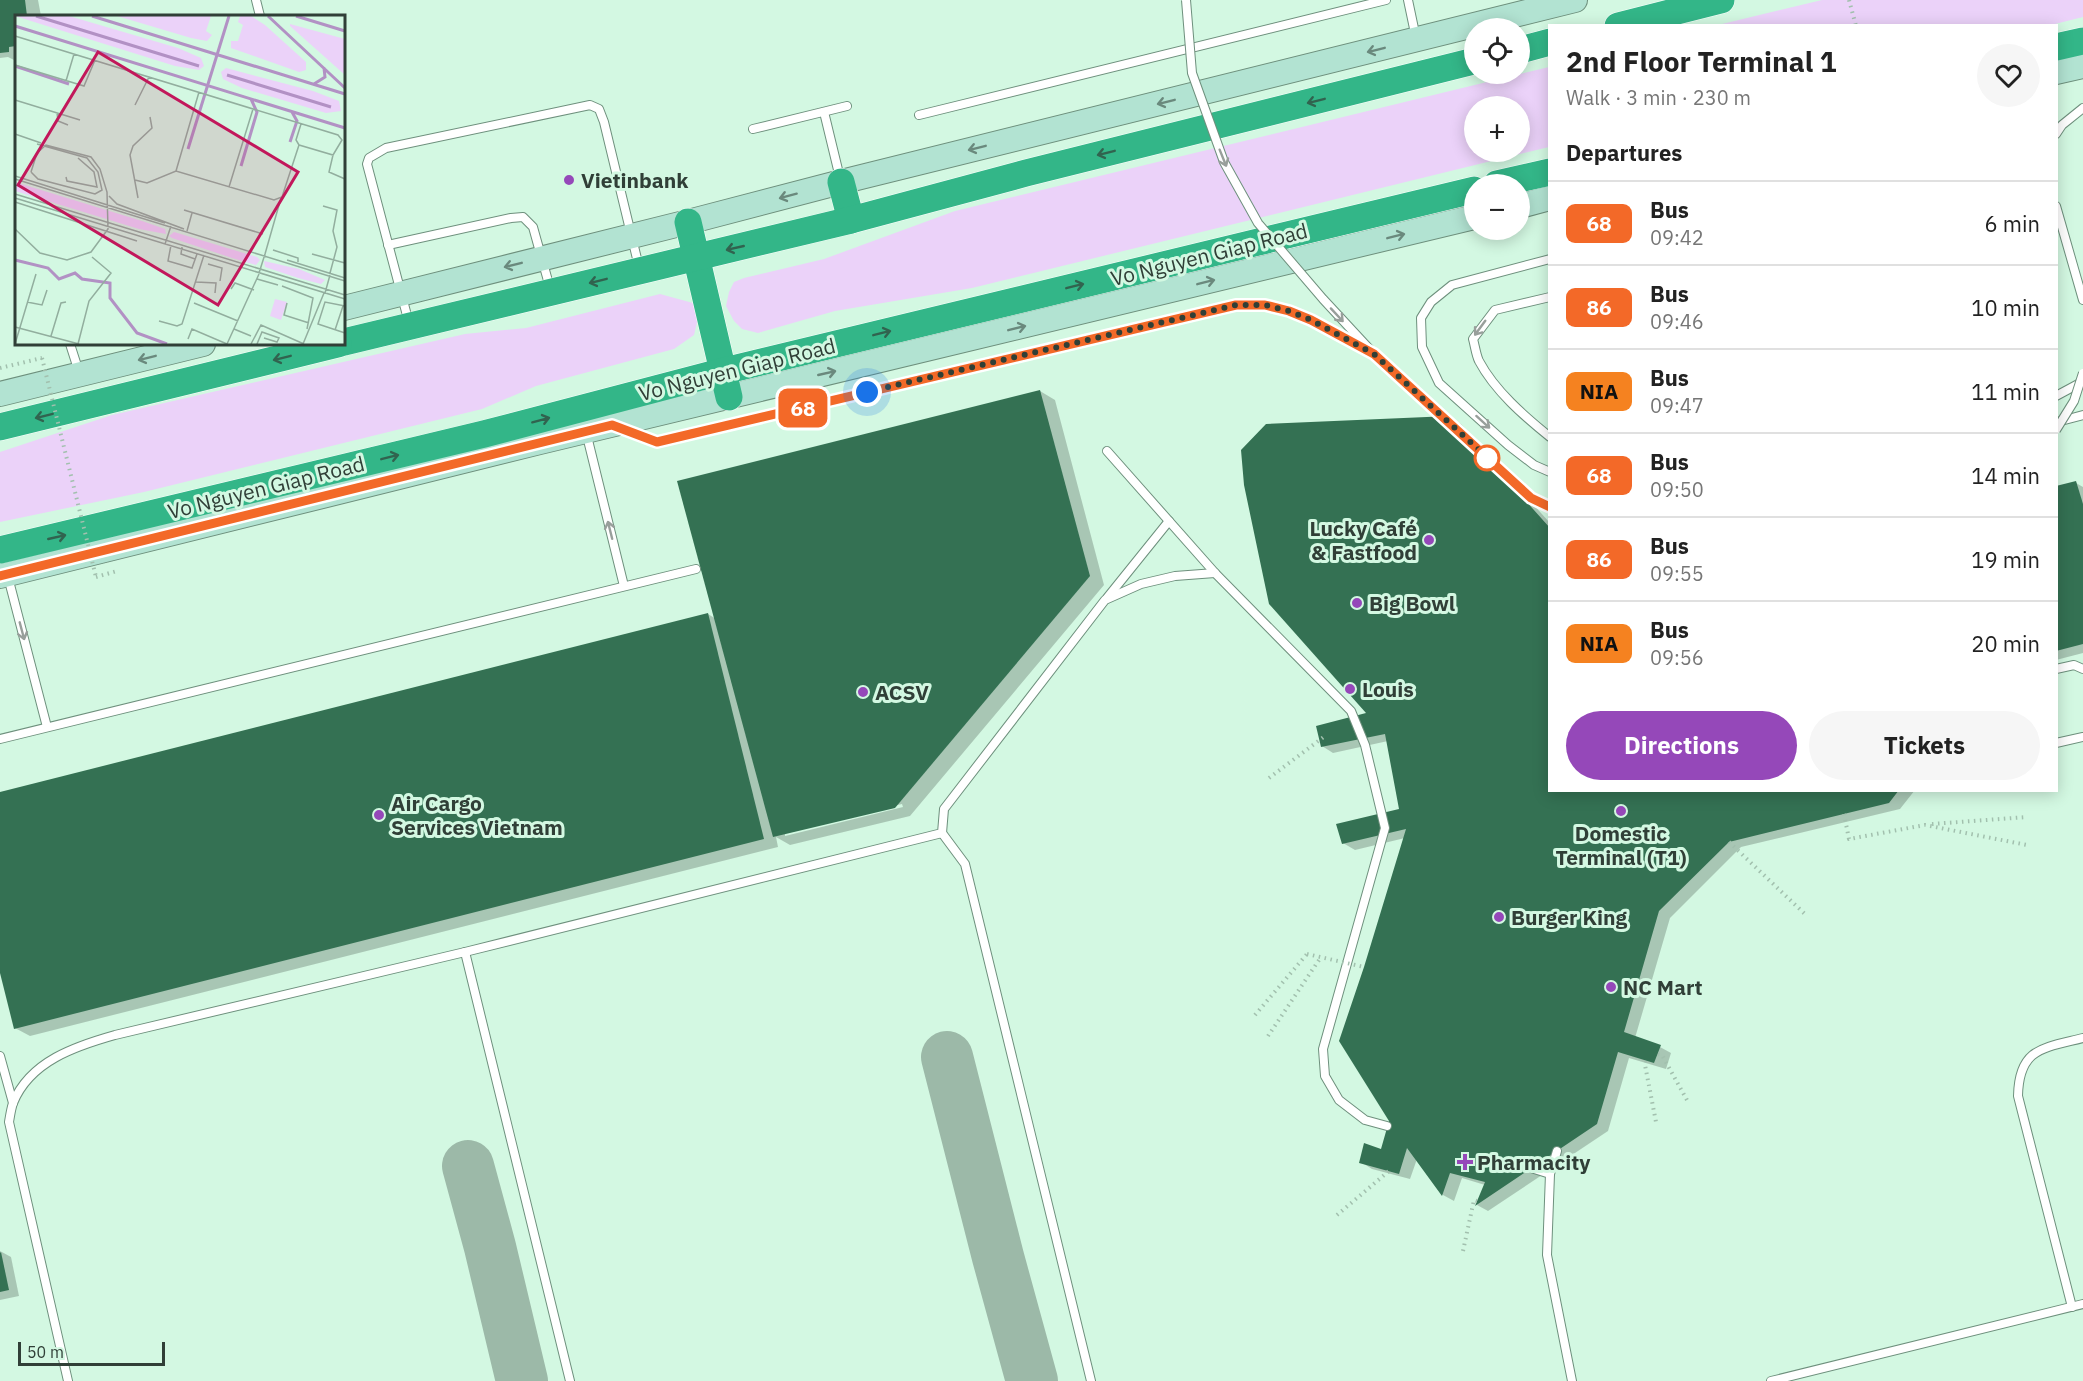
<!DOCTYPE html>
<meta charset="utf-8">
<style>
body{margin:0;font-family:"IBM Plex Sans",sans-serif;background:#f6f6f6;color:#222;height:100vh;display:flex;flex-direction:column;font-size:22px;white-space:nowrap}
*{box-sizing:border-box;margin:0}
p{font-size:20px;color:#767676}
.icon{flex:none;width:33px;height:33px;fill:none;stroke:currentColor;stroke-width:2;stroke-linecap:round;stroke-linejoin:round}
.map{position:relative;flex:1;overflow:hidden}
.sheet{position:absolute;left:1548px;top:24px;width:510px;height:768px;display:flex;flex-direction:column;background:#fff;border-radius:0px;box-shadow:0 3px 15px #0003}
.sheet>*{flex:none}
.badge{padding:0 12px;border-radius:9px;font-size:21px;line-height:39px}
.tools{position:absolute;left:1464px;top:18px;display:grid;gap:12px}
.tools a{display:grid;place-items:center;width:66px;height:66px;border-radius:50%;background:#fff;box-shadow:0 3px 15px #0003;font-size:30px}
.scale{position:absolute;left:18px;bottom:15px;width:147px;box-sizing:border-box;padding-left:6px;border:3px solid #303f37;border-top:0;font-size:16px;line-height:21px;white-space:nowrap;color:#303f37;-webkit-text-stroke:4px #d3f8e2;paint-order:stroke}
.you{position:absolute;width:30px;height:30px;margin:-15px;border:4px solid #fff;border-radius:50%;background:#1a73e8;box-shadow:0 0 0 9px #1a73e833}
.map>.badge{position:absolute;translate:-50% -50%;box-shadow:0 0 0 3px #fff}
h2{padding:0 18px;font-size:22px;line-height:54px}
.round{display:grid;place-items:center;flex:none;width:63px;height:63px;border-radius:32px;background:#f6f6f6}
.summary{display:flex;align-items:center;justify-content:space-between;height:102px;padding:0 18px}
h1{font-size:28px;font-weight:800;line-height:45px}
.primary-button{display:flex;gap:12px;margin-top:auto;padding:12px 18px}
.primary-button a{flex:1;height:69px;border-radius:36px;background:#9548b9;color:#fff;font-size:24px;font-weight:800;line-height:69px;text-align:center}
.primary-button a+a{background:#f6f6f6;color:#222}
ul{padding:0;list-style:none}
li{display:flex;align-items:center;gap:18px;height:84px;padding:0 18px;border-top:2px solid #e0e0e0}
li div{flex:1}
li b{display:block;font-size:22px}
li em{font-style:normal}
li .badge{min-width:66px;font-weight:700;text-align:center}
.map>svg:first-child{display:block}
.green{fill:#ebd2f9;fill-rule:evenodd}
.shadow{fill:#0003;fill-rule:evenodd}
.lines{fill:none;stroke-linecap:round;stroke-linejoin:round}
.taxiway{stroke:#9cb9a8;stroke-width:52}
.building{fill:#347153}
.service-casing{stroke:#6e907d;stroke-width:10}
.secondary-casing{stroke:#6e907d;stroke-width:26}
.trunk-casing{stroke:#fff;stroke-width:28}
.path{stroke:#a2c0ae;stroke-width:4;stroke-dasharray:1.5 4.5;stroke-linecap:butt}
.service{stroke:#fff;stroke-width:8}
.secondary{stroke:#b2e3d2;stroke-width:24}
.trunk{stroke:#33b688;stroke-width:27}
.service-bridge-casing{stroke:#6e907d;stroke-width:10;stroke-linecap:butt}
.path-bridge{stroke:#a2c0ae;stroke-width:4;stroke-dasharray:1.5 4.5;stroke-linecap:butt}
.service-bridge{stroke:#fff;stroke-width:8}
.oneway{stroke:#6a897d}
.oneway2{stroke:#31634f}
.oneway3{stroke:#989f9b}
.line-casing{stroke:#fff;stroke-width:14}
.line{stroke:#f36928;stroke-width:9}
.walk{stroke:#303f37;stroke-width:6;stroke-dasharray:0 10.8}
.poi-dot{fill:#9548b9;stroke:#d3f8e2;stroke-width:2}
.stop-dot{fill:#fff;stroke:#f36928;stroke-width:3}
.labels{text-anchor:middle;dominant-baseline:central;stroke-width:6;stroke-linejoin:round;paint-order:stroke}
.poi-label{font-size:21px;font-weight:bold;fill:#303f37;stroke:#d3f8e2;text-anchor:start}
.street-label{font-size:21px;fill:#303f37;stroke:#d3f8e2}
.inset-river{fill:none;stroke:#b291c4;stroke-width:3}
.inset-road{fill:none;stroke:#92ae9e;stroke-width:1.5}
.view{fill:#c2185b;fill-opacity:0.15;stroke:#c2185b;stroke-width:3}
.inset-edge{fill:none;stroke:#303f37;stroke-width:3}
</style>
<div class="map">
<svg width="2083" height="1381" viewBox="0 0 2083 1381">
<rect width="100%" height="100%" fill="#d3f8e2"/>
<g class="green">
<polygon points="1822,0 2083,0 2083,17 2047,26 1718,25"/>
<path d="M 1549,67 L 1549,147 L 972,288 L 835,311 L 758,333 L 742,329 L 734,321 L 726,306 L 729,292 L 734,282 L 744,278 L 824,259 L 955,211 ZM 1474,106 L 1520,106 L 1520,152 L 1474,152 Z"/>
<polygon points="660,294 693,303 698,318 694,335 674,349 536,386 482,409 144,492 0,522 0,452 112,415 465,334 526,328"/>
</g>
<g class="shadow">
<polygon points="0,0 38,0 41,16 16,16 16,61 8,57 0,58"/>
<path d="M 1040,391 L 1055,400 L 1104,585 L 910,816 L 790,845 L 776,837 L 778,847 L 30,1036 L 15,1028 L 0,967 L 0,793 L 708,614 L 716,619 ZM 902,804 L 903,807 L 785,836 L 785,832 Z"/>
<polygon points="1449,418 1461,424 1550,523 1550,790 1915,790 1900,809 1741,847 1670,918 1635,1038 1660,1047 1671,1053 1666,1069 1629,1058 1608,1131 1488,1211 1477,1205 1485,1185 1462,1178 1454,1201 1443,1195 1417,1159 1410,1179 1372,1169 1361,1162 1382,1151 1391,1120 1365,968 1405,838 1355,850 1343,843 1400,810 1388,741 1333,753 1322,746 1368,714"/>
<polygon points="2076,483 2083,487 2083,653 2056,660 2056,487"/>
<polygon points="0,1251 11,1257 19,1296 0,1300"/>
</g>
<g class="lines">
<g class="taxiway">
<polyline points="947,1057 998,1257 1032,1381"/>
<polyline points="468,1166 490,1247 522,1381"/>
</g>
</g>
<g class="building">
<polygon points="0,0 25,0 27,16 16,16 16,46 9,47 9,52 0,53"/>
<polygon points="1040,390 1090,576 895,808 773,837 677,481"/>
<polygon points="1450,416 1550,528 1550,790 1899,790 1889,803 1729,842 1659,911 1624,1032 1661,1045 1654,1063 1618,1052 1597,1124 1475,1206 1485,1182 1450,1173 1442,1196 1407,1148 1399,1174 1359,1163 1364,1143 1381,1149 1389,1121 1339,1041 1364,967 1406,829 1342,844 1336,824 1399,809 1385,734 1321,747 1316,726 1366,713 1269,604 1244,485 1241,450 1266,424"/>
<polygon points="2076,481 2083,504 2083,644 2056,651 2056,486"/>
<polygon points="708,613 764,839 14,1029 0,973 0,792"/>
<polygon points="1,1252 9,1290 0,1292 0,1253"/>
</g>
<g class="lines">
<g class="service-casing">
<g id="service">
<polyline points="256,0 260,16"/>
<polyline points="1408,0 1416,38"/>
<polyline points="824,112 840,178"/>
<polyline points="919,115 1386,0"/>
<polyline points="753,129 847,106"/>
<polyline points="2056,134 2062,125 2083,108"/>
<polyline points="2056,206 2083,300"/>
<polyline points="388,245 511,218 523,217 533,227 550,288"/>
<polyline points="1550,259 1452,285 1431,302 1421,318 1422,347 1439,383 1508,445 1534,465 1550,472"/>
<path d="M 1550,297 L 1495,310 L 1473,339 C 1475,346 1476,355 1479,361 C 1495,391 1524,416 1550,437"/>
<polyline points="409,323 367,164 369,158 386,148 590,105 599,109 604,122 639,267"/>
<polyline points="70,344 79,372"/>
<polyline points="2056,396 2082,382"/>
<polyline points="2057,422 2083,415"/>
<polyline points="621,428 657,442 1236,305 1265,305 1289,311 1310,320 1374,354 1531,498 1550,507"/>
<polyline points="586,432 624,586"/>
<polyline points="1107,451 1215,573 1351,711 1365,745 1385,828 1323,1049 1325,1076 1339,1100 1365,1120 1387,1126"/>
<polyline points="8,577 47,727"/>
<polyline points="1107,598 1169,521"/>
<polyline points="2056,669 2074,665 2083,669"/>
<polyline points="0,739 696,569"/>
<polyline points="2056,743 2083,737"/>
<polyline points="942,833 965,864 1091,1381"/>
<polyline points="465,952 570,1381"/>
<polyline points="0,1056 13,1103"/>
<polyline points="1557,1151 1550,1174 1547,1255 1572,1381"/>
<polyline points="1531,1168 1550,1174"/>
<path d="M 2072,1307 L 2018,1096 C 2019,1048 2043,1048 2083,1038"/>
<path d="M 68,1381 L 9,1122 C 10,1116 11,1109 13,1103 C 30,1061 76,1046 115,1035 L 465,952 L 942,833 L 944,809 L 1105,600 L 1141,584 L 1175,576 L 1215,573"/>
<polyline points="1771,1381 2083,1304"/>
</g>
</g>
<g class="secondary-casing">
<g id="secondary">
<polyline points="2056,72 2083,66"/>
<polyline points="1520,206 1550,198"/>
<polyline points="344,308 688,222 841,182 1575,0"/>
<polyline points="0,394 203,344"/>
<polyline points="0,576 540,442 1474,217"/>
</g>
</g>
<g class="trunk-casing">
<g id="trunk">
<polyline points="1618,26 1721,0"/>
<polyline points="2056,47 2083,41"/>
<polyline points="1520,50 1550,42"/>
<polyline points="841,182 851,220"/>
<polyline points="1497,184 1550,172"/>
<polyline points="688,222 729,397"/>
<polyline points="344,342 851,220 1026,173 1474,61"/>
<polyline points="0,427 338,344"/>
<polyline points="0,550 484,434 724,371 1474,190"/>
</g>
</g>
<g class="path">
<polyline points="1849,0 1856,26"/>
<polyline points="0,368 42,358"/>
<polyline points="96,577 117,571"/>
<polyline points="1269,778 1325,736"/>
<polyline points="1844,814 1849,839 1925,825 2027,845"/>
<polyline points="1932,824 2027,817"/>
<polyline points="1729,842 1807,916"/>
<polyline points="1255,1015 1307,954"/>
<polyline points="1268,1036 1321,957"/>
<polyline points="1658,1054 1662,1055 1687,1100"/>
<polyline points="1646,1061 1645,1065 1656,1122"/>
<polyline points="1337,1215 1389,1171"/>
<polyline points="1463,1251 1474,1200 1477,1201"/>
</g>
<use href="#service" class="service"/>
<use href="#secondary" class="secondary"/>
<use href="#trunk" class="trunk"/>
<g class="service-bridge-casing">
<g id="service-bridge">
<polyline points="1186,0 1192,73 1224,162 1258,223 1323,299 1374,354"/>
<polyline points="2056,430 2074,401 2083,373"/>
</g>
</g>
<g class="path-bridge">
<polyline points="42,358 96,577"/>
<polyline points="1307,954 1364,967"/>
</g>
<use href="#service-bridge" class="service-bridge"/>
</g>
<defs><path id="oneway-shaft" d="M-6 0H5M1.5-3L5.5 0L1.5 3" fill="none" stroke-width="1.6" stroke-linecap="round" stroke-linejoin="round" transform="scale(1.5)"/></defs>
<g class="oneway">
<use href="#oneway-shaft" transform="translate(1376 50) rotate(166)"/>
<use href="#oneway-shaft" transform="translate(1166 102) rotate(166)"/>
<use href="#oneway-shaft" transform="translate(977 148) rotate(166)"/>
<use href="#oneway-shaft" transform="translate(788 196) rotate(165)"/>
<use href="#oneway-shaft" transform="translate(1396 236) rotate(-14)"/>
<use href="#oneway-shaft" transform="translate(513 265) rotate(166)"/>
<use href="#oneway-shaft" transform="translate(1206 282) rotate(-14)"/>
<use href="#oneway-shaft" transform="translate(1017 328) rotate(-14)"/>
<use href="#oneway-shaft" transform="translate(147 358) rotate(166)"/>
<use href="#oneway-shaft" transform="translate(827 373) rotate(-13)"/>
</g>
<g class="oneway2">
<use href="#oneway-shaft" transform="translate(1316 101) rotate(166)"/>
<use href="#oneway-shaft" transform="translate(1106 153) rotate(166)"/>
<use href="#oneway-shaft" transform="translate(735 248) rotate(167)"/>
<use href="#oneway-shaft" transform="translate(598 281) rotate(166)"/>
<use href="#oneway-shaft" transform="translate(1075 286) rotate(-14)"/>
<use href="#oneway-shaft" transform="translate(882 333) rotate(-14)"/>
<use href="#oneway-shaft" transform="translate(282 358) rotate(166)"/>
<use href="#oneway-shaft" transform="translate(44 416) rotate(166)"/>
<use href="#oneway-shaft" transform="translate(541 420) rotate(-15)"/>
<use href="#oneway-shaft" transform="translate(390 457) rotate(-14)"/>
<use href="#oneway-shaft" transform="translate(57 537) rotate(-13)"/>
</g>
<g class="oneway3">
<use href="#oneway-shaft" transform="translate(1223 158) rotate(68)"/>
<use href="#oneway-shaft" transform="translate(1337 315) rotate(47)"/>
<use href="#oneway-shaft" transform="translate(1480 328) rotate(126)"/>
<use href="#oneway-shaft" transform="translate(1483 422) rotate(42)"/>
<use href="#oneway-shaft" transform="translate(610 530) rotate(-104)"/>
<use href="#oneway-shaft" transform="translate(22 631) rotate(75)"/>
</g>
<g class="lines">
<g class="line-casing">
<polyline id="line" points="0,576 612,425 657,442 1236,305 1265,305 1289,311 1311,320 1374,354 1531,498 1550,507"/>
</g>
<use href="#line" class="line"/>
<polyline class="walk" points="867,392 1236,305 1265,305 1289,311 1311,320 1374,354 1490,460 1487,458"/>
</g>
<g class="poi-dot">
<circle cx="569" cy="180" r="6"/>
<circle cx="1429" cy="540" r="6"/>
<circle cx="1357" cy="603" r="6"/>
<circle cx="1350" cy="689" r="6"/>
<circle cx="863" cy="692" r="6"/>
<circle cx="1621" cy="811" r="6"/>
<circle cx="379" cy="815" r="6"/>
<circle cx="1499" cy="917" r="6"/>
<circle cx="1611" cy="987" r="6"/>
<path d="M1462 1153h6v6h6v6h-6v6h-6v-6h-6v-6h6z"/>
</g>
<circle class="stop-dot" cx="1487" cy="458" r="12"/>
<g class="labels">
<g class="poi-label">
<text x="581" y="180">Vietinbank</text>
<text x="1417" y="528" text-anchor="end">Lucky Café<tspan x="1417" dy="24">&amp; Fastfood</tspan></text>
<text x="1369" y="603">Big Bowl</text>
<text x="1362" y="689">Louis</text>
<text x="875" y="692">ACSV</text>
<text x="391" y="803">Air Cargo<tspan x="391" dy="24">Services Vietnam</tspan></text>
<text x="1621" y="833" text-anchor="middle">Domestic<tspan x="1621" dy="24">Terminal (T1)</tspan></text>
<text x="1511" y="917">Burger King</text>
<text x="1623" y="987">NC Mart</text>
<text x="1477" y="1162">Pharmacity</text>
</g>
<g class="street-label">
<text transform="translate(1209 254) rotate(-14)">Vo Nguyen Giap Road</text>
<text transform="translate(737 369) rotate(-14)">Vo Nguyen Giap Road</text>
<text transform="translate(266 487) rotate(-14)">Vo Nguyen Giap Road</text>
</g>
</g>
<g transform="translate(15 15)">
<rect width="330" height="330" fill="#d3f8e2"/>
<path d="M 0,1 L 54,1 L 163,33 L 186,43 L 189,51 L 184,55 L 160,51 ZM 102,1 L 196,1 L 191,16 L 197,20 L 192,26 L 176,23 ZM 225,1 L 236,1 L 250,10 L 291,47 L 291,55 L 284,57 L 216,33 L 216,26 L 223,26 L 228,10 L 223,7 ZM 275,9 L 330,24 L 330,60 L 275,11 ZM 211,53 L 298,76 L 324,86 L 326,96 L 311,98 L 227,73 L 208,64 L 206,57 ZM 0,167 L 127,206 L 150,214 L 151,219 L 124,214 L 0,176 ZM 159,217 L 242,242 L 245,245 L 241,250 L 217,243 L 157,223 L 154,221 ZM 249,246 L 284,254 L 310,265 L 306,269 L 283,263 L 250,252 ZM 260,284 L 272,287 L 266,305 L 255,301 Z" fill="#ebd2f9"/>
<path class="inset-river" d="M 21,1 L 184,51M 77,1 L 330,79M 253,1 L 330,73M 281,1 L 330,16M 0,11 L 330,113M 0,51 L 54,69M 212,60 L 316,92M 299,69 L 310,62 L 309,53M 275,127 L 282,106 L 277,97M 173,134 L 214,1M 226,151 L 242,97 L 236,84M 0,245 L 33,253 L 44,264 L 60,258 L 67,264 L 95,268 L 95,283 L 122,318 L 152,329"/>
<path class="inset-road" d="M 0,21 L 323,120 L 327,125 L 318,140 L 284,130 L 267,182 L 259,185 L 161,156 L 132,168 L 120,165M 0,50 L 69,71 L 80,45M 51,66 L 59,39M 0,85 L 65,105M 120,90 L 134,62M 42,98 L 43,106 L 53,110M 0,119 L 26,128M 284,130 L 281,125 L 286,109M 318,140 L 314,157 L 330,164M 161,156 L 184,77M 16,157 L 23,164 L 80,179 L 87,175 L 83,157 L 72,143 L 22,129M 0,161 L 150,208M 51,162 L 52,166 L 82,172 L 79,157 L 63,143M 0,164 L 330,266M 214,172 L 238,94M 0,179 L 330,280M 94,181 L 102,189 L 169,214M 0,183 L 330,284M 123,183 L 115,140 L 118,131 L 137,113 L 135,102M 0,187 L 122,226M 308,191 L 322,195 L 318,216 L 322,232 L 315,258M 169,195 L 248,219M 0,214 L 25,238 L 52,245 L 76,237 L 93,214 L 92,177 L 85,154 L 76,142 L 31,130 L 22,138 L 16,157M 172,216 L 177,198M 150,229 L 156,211M 156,230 L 153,246 L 177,253 L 182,239M 167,232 L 166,239 L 180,244M 258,235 L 283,243 L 283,247M 250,239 L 266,183M 297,239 L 330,248M 272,245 L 330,263M 193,249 L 207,253 L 205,266M 244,258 L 250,239M 242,264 L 263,270M 181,267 L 201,268 L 200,278M 267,271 L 298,283 L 292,314M 216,274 L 220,268 L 239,275M 310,278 L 315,260M 12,287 L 27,290 L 32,275M 179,288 L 223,306M 272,288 L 269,300 L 294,308M 330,291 L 310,287 L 303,309 L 330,318M 144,306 L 162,311 L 167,309 L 189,240M 0,312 L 64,329M 219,314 L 236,321M 320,315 L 328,291M 36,321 L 46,288 L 51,287M 173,324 L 177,314 L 212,329M 0,329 L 21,259M 63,329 L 74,286 L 96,258 L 77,242M 212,329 L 244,259M 236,329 L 246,310 L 289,329M 242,329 L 247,317 L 264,323 L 262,327 L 249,323M 288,329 L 309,278"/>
<path class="view" d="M 83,37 L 283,157 L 203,290 L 3,170 Z"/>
<rect width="330" height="330" class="inset-edge"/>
</g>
</svg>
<div class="tools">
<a><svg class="icon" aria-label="locate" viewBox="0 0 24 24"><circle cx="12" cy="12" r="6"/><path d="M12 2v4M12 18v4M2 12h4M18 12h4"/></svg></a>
<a>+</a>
<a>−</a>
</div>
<div class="scale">50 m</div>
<div class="you" style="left:867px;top:392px"></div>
<b class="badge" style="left:803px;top:408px;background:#f36928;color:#fff">68</b>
<section class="sheet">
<div class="summary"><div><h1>2nd Floor Terminal 1</h1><p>Walk · 3 min · 230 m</p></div><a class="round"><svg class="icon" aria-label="heart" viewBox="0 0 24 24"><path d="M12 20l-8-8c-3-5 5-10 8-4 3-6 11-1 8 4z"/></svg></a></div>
<h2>Departures</h2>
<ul>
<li><span class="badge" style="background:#f36928;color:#fff">68</span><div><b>Bus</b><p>09:42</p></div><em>6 min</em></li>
<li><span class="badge" style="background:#f36928;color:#fff">86</span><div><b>Bus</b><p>09:46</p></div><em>10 min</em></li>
<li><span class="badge" style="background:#f58220;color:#111">NIA</span><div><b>Bus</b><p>09:47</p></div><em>11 min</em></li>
<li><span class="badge" style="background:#f36928;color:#fff">68</span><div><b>Bus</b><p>09:50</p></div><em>14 min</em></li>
<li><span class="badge" style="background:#f36928;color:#fff">86</span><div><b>Bus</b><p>09:55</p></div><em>19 min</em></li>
<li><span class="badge" style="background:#f58220;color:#111">NIA</span><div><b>Bus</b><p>09:56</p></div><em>20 min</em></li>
</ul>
<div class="primary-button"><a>Directions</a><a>Tickets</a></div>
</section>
</div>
